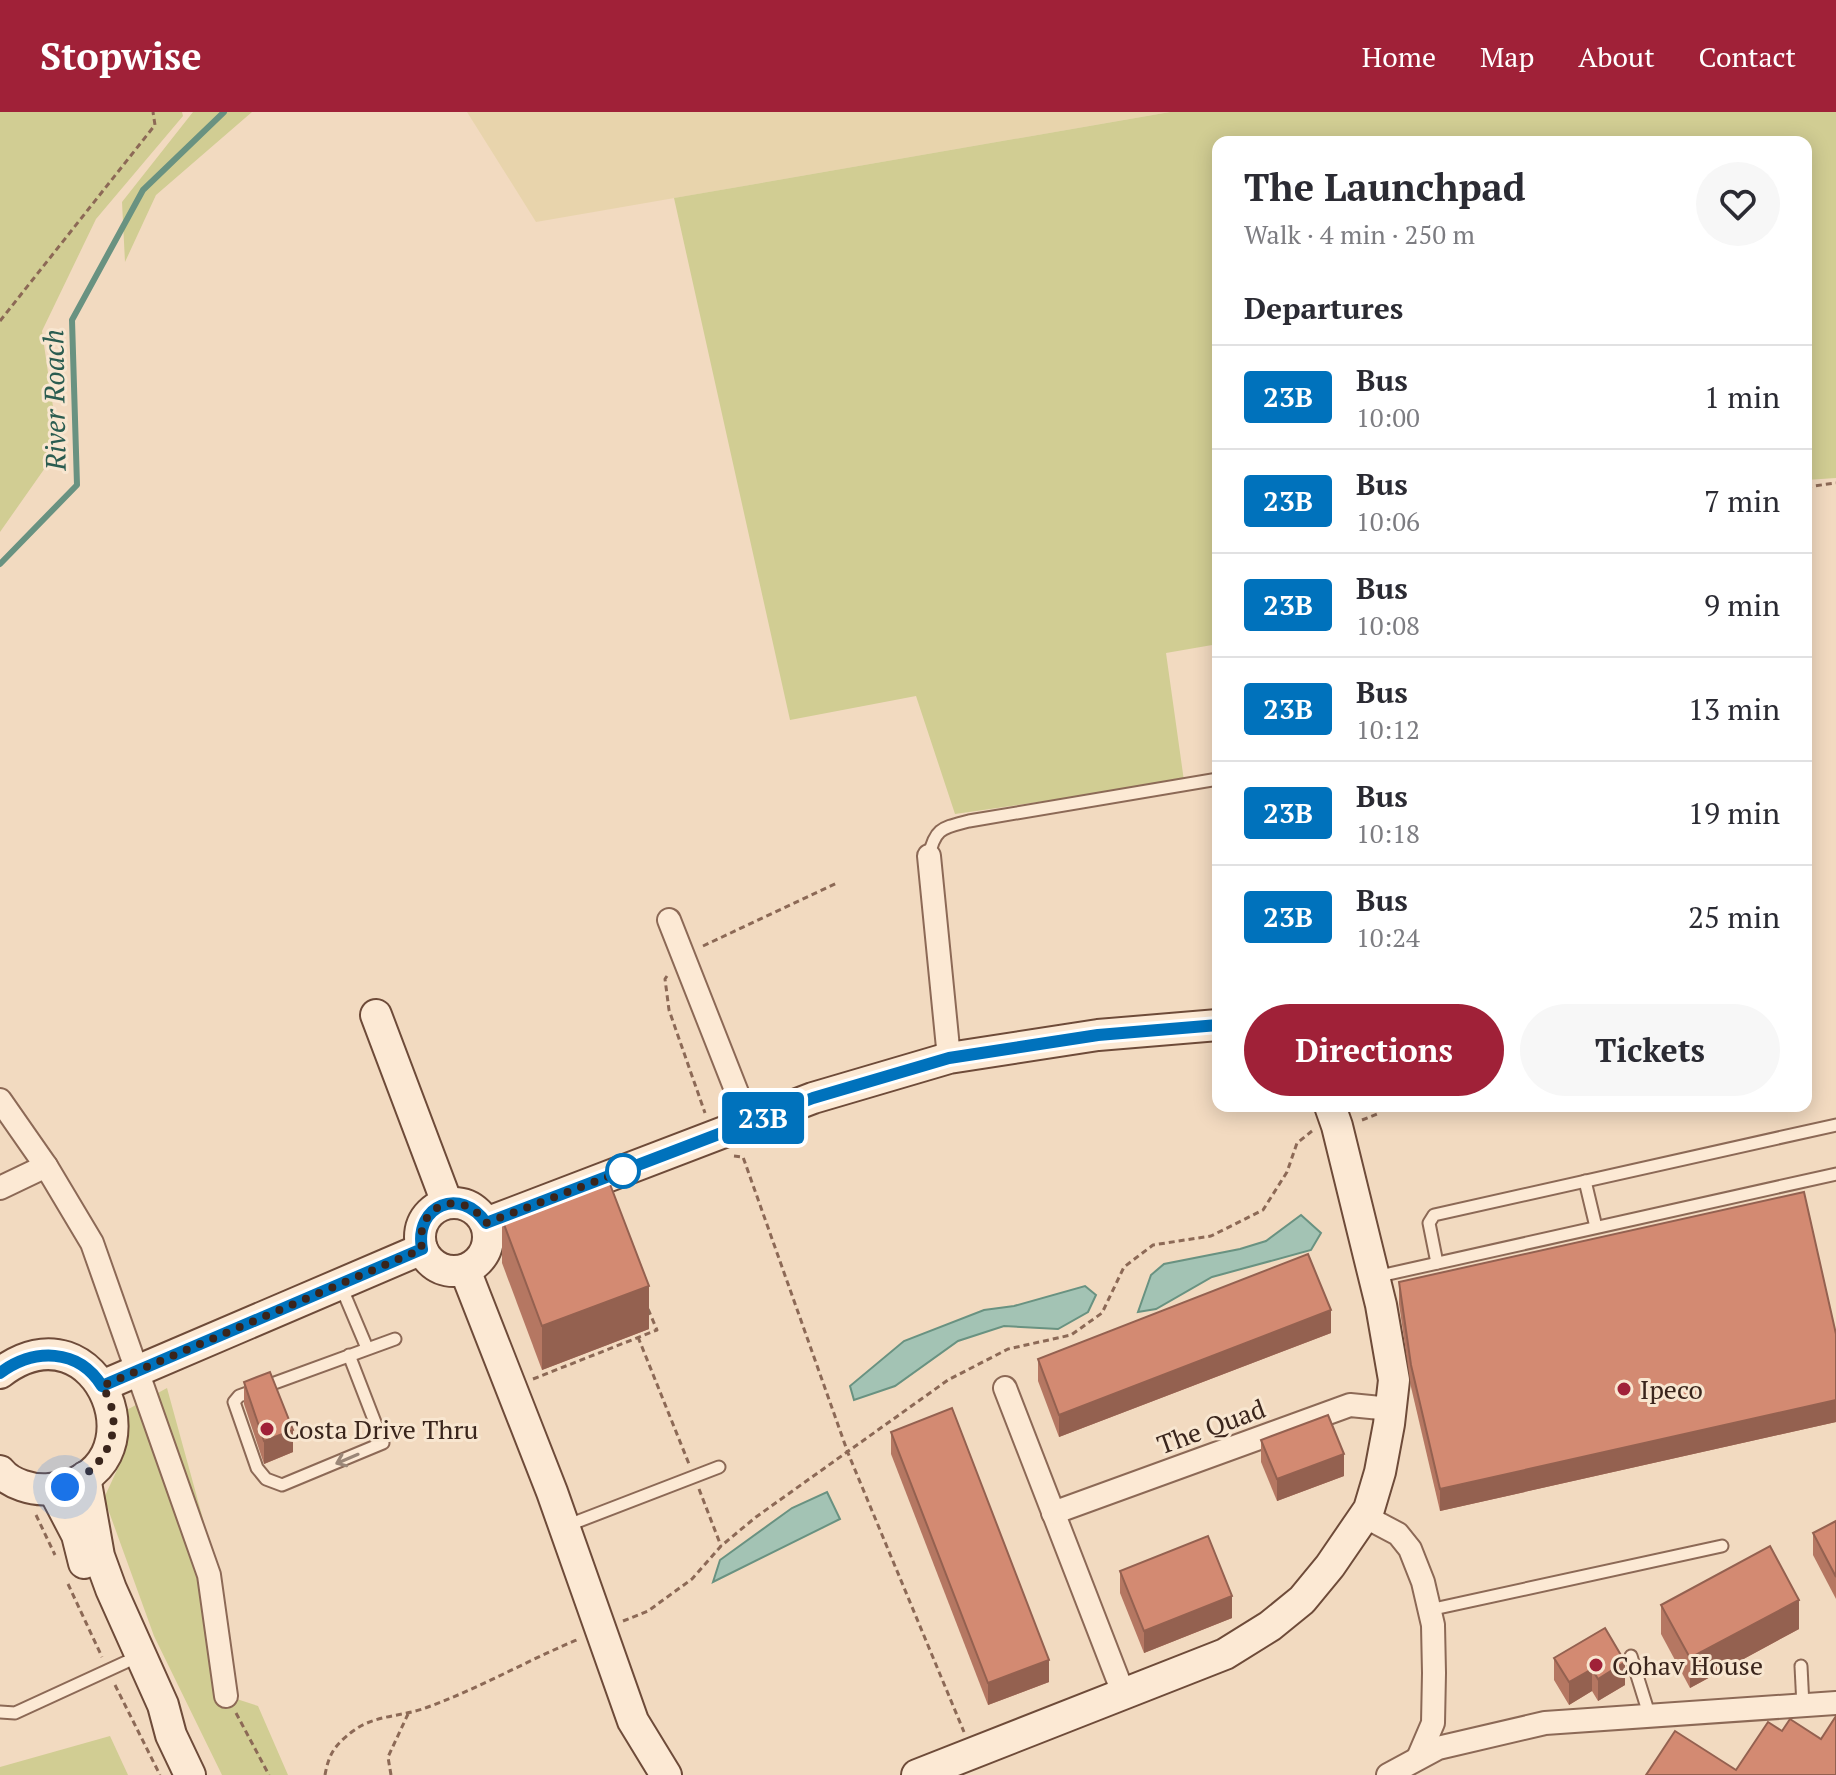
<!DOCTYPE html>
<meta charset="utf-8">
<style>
body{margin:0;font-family:"PT Serif",serif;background:#f7f7f7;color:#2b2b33;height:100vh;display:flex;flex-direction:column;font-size:30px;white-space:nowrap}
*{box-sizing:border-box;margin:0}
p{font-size:26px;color:#7c7c81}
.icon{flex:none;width:44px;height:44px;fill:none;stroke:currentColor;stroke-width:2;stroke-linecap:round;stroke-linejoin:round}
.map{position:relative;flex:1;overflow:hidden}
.details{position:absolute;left:1212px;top:24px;width:600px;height:976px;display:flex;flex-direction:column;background:#fff;border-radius:16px;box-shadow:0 4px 20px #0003}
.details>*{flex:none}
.badge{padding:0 16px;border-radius:6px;font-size:28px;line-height:52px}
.you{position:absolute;width:40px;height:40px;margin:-20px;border:6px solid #fff;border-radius:50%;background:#1a73e8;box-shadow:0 0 0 12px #1a73e833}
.map>.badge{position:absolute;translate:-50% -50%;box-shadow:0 0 0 4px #fff}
h2{padding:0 32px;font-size:30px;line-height:72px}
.round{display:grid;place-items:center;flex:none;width:84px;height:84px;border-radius:42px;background:#f7f7f7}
.overview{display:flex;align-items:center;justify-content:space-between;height:136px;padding:0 32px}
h1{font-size:38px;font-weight:700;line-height:60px}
.cta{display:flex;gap:16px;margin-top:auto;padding:16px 32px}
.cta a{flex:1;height:92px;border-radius:48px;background:#a02138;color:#fff;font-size:32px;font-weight:700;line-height:92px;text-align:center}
.cta a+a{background:#f7f7f7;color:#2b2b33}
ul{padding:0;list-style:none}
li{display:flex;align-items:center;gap:24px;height:104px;padding:0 32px;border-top:2px solid #e1e1e2}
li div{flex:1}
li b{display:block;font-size:30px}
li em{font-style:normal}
li .badge{min-width:88px;font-weight:700;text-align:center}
header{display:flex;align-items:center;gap:48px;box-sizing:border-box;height:112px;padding:0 40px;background:#a02138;color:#fff}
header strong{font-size:38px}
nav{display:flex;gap:44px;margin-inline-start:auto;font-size:28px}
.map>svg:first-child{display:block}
.farmland{fill:#e8d4ac}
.green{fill:#d1cd93}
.water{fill:#a3c3b4;stroke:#699281;stroke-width:2}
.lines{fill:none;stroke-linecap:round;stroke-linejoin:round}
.stream{stroke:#699281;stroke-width:6}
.lane-casing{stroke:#8c6956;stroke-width:15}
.street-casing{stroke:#8c6956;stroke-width:26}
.secondary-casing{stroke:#6e4b39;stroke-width:34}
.path{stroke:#8c6956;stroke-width:3;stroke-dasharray:6 4;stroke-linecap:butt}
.lane{stroke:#fce9d4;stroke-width:11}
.street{stroke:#fce9d4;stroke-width:22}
.secondary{stroke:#fce9d4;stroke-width:30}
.wall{fill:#b57762}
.shaded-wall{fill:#946150}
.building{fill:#d38a72;stroke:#946150;stroke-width:2}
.oneway{stroke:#9b8778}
.line-casing{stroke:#fff;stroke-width:18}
.line{stroke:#0072bc;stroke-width:12}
.walk{stroke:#3a251c;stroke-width:8;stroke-dasharray:0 14.4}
.stop-dot{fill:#fff;stroke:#0072bc;stroke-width:4}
.poi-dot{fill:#a02138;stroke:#f8e6d0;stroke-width:3}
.labels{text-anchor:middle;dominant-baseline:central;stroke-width:6;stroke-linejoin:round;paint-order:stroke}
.poi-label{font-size:26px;fill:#3a251c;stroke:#f8e6d0;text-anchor:start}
.street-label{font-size:26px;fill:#3a251c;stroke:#f8e6d0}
.water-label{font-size:28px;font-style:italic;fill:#2a5c50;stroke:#f8e6d0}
</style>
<header>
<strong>Stopwise</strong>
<nav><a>Home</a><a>Map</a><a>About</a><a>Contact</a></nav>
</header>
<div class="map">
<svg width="1836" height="1663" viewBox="0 0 1836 1663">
<rect width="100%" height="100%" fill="#f2dac0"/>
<polygon class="farmland" points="467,0 1170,0 536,110"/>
<g class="green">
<polygon points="0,0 182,0 183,4 96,107 42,219 59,336 0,420"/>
<polygon points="193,0 252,0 156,83 125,150 122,90"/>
<polygon points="1170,0 1836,0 1836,366 1806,368 1806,30 1218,30 1218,532 1166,541 1184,669 955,702 916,584 790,608 674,86"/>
<polygon points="167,1276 214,1447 215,1580 258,1594 288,1663 222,1663 154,1524 104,1386 124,1343 123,1300"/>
<polygon points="110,1624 128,1663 0,1663 0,1655"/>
</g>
<g class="water">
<polygon points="1301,1103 1321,1121 1311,1138 1212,1165 1156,1197 1138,1200 1151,1163 1164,1152 1240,1137 1266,1129"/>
<polygon points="1085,1174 1096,1183 1088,1200 1058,1217 1004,1214 958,1229 895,1274 854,1288 850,1274 904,1229 984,1198 1014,1194"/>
<polygon points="827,1380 840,1407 713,1470 720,1448 792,1396"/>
</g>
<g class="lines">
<polyline class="stream" points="0,452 77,373 72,208 143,78 224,0"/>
<g class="lane-casing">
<g id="lane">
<path d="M 929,744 C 935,716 942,716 969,709 L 1218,667"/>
<polyline points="1585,1069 1596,1115"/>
<polyline points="1437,1151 1429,1111 1434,1103 1836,1013"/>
<polyline points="1375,1165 1836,1062"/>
<polyline points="340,1172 367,1236"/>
<polyline points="349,1243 383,1331 282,1373 266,1367 257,1356 234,1290 239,1284 395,1227"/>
<polyline points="566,1414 719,1355"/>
<polyline points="1429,1498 1722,1434"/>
<polyline points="1631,1544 1649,1602"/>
<polyline points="1801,1554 1803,1594"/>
<polyline points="0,1600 15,1601 126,1550"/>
</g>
</g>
<g class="street-casing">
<g id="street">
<polyline points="929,744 949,946"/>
<polyline points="669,808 749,1011"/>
<polyline points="0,988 46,1054 0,1076"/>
<polyline points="46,1054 92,1131 209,1463 226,1584"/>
<polyline points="1005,1276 1124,1583"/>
<polyline points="1053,1401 1350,1293 1391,1297"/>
<polyline points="1364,1404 1398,1422 1410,1437 1423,1470 1433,1513 1434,1561 1433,1611 1418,1646"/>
<polyline points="1388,1663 1438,1636 1545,1611 1836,1591"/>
</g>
</g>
<g class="secondary-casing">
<g id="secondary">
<polyline points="376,903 447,1091"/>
<circle cx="454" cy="1125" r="34"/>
<polyline points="486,1111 813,986 949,946 1098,923 1218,913"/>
<polyline points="465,1158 552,1380 633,1609 666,1663"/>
<path d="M 0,1261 C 99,1185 169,1363 50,1377 C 33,1379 10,1372 0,1359"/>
<polyline points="102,1274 422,1137"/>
<polyline points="85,1365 99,1444 111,1477 163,1593 171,1623 190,1663"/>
<polyline points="53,1377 77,1423 84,1451"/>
<polyline points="917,1663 1225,1542 1270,1514 1302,1488 1330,1454 1369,1397 1380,1360 1389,1312 1394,1268 1381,1193 1337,1014 1330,994"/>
</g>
</g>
<g class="path">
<polyline points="0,209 155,13 153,0"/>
<polyline points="1806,375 1836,371"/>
<polyline points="703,834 837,771"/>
<polyline points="667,864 665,867 669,898 705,1001"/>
<polyline points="1362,1008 1377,1002 1384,994"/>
<polyline points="734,1044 743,1045 848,1341 964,1620"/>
<polyline points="638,1225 689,1352"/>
<polyline points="533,1267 657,1218 648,1197"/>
<polyline points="699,1377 721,1434"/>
<polyline points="36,1403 55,1443"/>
<polyline points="68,1472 102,1545"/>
<polyline points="623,1509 648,1499 692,1467 721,1434 756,1405 948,1268 1008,1237 1071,1223 1102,1201 1124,1155 1153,1133 1211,1124 1263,1098 1287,1060 1297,1031 1312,1019"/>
<polyline points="115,1573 160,1663"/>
<polyline points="236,1601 269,1663"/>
<path d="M 325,1663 C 329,1641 335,1633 353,1619 C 376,1602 403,1605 428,1595 C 480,1576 528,1548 579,1527"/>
<polyline points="391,1663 388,1645 408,1602"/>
</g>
<use href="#lane" class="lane"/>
<use href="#street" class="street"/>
<use href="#secondary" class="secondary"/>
</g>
<g class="wall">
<polygon points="502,1107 649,1217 542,1258 502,1151"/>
<polygon points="1399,1170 1836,1222 1836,1310 1440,1399 1411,1275 1399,1192"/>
<polygon points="1331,1221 1059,1325 1038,1269 1038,1247"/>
<polygon points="244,1270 293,1340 264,1352 244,1292"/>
<polygon points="891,1320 1049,1570 988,1593 891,1342"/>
<polygon points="1261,1328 1344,1364 1277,1389 1261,1350"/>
<polygon points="1836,1409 1836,1487 1813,1443 1813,1421"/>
<polygon points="1120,1459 1232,1506 1144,1541 1120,1481"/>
<polygon points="1661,1493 1799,1517 1690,1576 1661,1522"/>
<polygon points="1605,1516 1625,1573 1598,1589 1592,1579 1569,1593 1554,1568 1554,1546"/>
</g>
<g class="shaded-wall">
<polygon points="649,1174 649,1217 542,1258 542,1214"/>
<polygon points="1331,1198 1331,1221 1059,1325 1059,1303"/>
<polygon points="1836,1288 1836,1310 1440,1399 1440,1377"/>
<polygon points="293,1318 293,1340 264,1352 264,1329"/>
<polygon points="1344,1342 1344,1364 1277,1389 1277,1367"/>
<polygon points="1232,1484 1232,1506 1144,1541 1144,1519"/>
<polygon points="1799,1488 1799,1517 1690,1576 1690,1546"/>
<polygon points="1049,1548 1049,1570 988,1593 988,1571"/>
<polygon points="1625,1550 1625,1573 1598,1589 1598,1567"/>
<polygon points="1592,1557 1592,1579 1569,1593 1569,1570"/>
</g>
<g class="building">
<polygon points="608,1067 649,1174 542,1214 502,1107"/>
<polygon points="1804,1080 1836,1222 1836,1288 1440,1377 1411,1253 1399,1170"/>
<polygon points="1308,1142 1331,1198 1059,1303 1038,1247"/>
<polygon points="270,1260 293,1318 264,1329 244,1270"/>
<polygon points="952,1296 1049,1548 988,1571 891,1320"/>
<polygon points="1328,1303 1344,1342 1277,1367 1261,1328"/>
<polygon points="1836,1409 1836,1465 1813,1421"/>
<polygon points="1208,1424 1232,1484 1144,1519 1120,1459"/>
<polygon points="1770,1434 1799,1488 1690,1546 1661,1493"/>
<polygon points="1605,1516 1625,1550 1598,1567 1592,1557 1569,1570 1554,1546"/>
<polygon points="1836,1604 1836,1663 1646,1663 1675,1619 1736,1658 1768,1610 1782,1619 1790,1607 1821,1627"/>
</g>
<defs><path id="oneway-shaft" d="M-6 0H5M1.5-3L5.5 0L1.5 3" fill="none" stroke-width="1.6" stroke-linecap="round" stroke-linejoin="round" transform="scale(2)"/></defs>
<use class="oneway" href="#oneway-shaft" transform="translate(347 1347) rotate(157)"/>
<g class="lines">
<g class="line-casing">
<path id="line" d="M 0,1261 C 34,1236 78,1236 102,1274 L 422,1137 C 414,1093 461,1074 486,1111 L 813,986 L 949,946 L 1098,923 L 1218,913"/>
</g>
<use href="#line" class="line"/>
<path class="walk" d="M 65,1375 C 105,1356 129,1317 102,1274 L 422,1137 C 414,1093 461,1074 486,1111 L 623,1059"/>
</g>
<circle class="stop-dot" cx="623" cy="1059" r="16"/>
<g class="poi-dot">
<circle cx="1624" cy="1277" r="8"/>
<circle cx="267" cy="1317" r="8"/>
<circle cx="1596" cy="1553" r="8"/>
</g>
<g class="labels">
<g class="poi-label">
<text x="1640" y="1277">Ipeco</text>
<text x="283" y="1317">Costa Drive Thru</text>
<text x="1612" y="1553">Cohav House</text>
</g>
<g class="street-label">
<text transform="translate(1211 1314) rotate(-20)">The Quad</text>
</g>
<g class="water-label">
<text transform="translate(54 288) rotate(-91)">River Roach</text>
</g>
</g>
</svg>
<div class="you" style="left:65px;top:1375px"></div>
<b class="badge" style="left:763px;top:1006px;background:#0072bc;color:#fff">23B</b>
<section class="details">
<div class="overview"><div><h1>The Launchpad</h1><p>Walk · 4 min · 250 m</p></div><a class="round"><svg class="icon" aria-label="heart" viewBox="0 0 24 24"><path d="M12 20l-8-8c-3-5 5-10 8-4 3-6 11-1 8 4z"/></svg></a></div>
<h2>Departures</h2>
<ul>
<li><span class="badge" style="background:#0072bc;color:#fff">23B</span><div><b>Bus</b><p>10:00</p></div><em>1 min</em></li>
<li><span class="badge" style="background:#0072bc;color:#fff">23B</span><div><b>Bus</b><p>10:06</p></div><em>7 min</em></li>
<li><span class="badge" style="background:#0072bc;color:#fff">23B</span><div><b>Bus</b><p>10:08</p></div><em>9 min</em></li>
<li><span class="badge" style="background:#0072bc;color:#fff">23B</span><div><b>Bus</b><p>10:12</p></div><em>13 min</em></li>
<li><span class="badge" style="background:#0072bc;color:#fff">23B</span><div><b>Bus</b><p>10:18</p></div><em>19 min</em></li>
<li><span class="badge" style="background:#0072bc;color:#fff">23B</span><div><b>Bus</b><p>10:24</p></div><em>25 min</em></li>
</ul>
<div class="cta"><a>Directions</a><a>Tickets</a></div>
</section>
</div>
